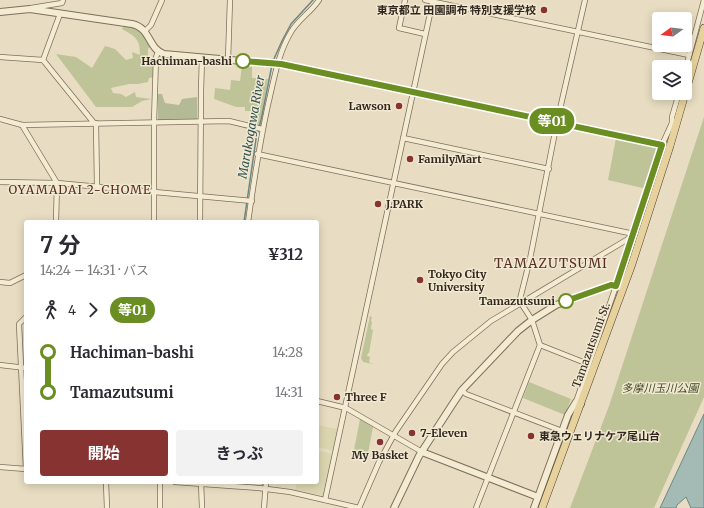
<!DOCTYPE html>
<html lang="ja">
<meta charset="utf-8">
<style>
body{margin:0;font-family:Merriweather,"Noto Sans JP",serif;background:#f2f2f3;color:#2b2b33;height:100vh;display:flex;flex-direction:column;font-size:15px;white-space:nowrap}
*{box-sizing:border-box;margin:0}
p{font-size:13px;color:#7c7c81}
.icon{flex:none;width:22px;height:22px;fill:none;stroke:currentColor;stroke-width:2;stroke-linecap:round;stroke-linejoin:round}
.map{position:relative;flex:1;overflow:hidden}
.side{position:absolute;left:24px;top:220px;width:295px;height:264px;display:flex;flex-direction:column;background:#fff;border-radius:4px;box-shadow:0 2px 10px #0003}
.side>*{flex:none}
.badge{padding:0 8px;border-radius:13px;font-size:14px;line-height:26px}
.needle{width:26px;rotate:255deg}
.controls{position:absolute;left:652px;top:12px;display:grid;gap:8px}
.controls a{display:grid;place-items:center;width:40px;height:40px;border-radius:4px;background:#fff;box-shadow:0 2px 10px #0003;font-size:20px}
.map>.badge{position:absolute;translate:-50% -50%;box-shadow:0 0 0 2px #fff}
.legs{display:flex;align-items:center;gap:6px;height:44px;padding:0 16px;font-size:13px}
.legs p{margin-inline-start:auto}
.overview{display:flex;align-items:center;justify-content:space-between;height:68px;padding:0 16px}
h1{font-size:22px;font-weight:700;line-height:30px}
.action{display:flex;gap:8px;margin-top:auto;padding:8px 16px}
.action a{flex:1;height:46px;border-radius:4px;background:#873332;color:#fff;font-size:16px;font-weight:700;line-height:46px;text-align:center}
.action a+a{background:#f2f2f3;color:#2b2b33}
ul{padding:0 16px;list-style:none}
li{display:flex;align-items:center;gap:14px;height:40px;font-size:15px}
li i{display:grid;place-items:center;width:6px;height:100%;margin:0 5px;background:currentColor}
li i::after{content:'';width:10px;height:10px;margin:-5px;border:3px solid;border-radius:50%;background:#fff}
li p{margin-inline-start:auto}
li:first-child i{background:linear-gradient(#0000 50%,currentColor 0)}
li:last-child i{background:linear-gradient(currentColor 50%,#0000 0)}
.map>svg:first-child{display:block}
.farmland{fill:#dcd6b0}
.green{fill:#bec497}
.cemetery{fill:#b5ba96}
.water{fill:#a3bbb4;stroke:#6c8781}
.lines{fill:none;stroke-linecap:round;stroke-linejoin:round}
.stream{stroke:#6c8781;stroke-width:1.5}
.minor-casing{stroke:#7f6f5b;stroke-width:6}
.tertiary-casing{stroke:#7f6f5b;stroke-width:8}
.primary-casing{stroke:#4d3e2f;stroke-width:8}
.minor{stroke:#f4ebd3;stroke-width:4.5}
.tertiary{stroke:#f4ebd3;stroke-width:6}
.primary{stroke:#e7d29d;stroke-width:7}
.line-1-casing{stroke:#fff;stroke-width:9}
.line-1{stroke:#6b8e23;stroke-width:6}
.poi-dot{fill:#873332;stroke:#f0e8d0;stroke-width:1.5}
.stop-1-dot{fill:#fff;stroke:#6b8e23;stroke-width:2}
.labels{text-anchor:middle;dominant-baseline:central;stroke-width:3;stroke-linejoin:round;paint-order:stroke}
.poi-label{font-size:11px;font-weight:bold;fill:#31271e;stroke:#f0e8d0;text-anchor:start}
.stop-label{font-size:11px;font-weight:bold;fill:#31271e;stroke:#f0e8d0;text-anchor:end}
.street-label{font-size:11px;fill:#31271e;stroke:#f0e8d0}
.park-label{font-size:11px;font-style:italic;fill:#414b26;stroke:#f0e8d0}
.water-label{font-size:12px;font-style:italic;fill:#2e4f4e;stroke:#f0e8d0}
.neighbourhood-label{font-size:12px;letter-spacing:1px;fill:#582e22;stroke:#f0e8d0}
.quarter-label{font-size:13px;letter-spacing:1px;fill:#582e22;stroke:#f0e8d0}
</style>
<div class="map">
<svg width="704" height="508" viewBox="0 0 704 508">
<rect width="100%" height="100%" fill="#e8ddc2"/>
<g class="farmland">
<polygon points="317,425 338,429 333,451 317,447"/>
<polygon points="317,450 333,454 324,496 295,490 297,482 317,482"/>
</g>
<g class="green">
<path d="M 124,26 L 136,28 L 150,44 L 151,46 L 148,49 L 148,64 L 154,67 L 154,77 L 149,78 L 148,82 L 138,84 L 129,84 L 111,88 L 113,93 L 121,94 L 126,97 L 135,92 L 136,97 L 152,99 L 142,101 L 132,107 L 96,107 L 56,54 L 76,57 L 92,68 L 105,46 L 115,49 L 126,60 L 133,58 L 132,52 L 140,55 C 140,39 136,37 122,29 Z"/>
<polygon points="242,66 252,67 252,78 268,79 259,127 256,126 259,117 252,116 252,111 245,111 245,107 236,107 214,99 215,88 230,90 231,80 240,81"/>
<polygon points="704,117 704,397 654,508 570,508 609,406"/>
<polygon points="616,138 658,146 659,148 647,189 608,180"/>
<polygon points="370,316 372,317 371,321 372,322 371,329 373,330 369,353 368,353 367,356 370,357 369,362 373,364 363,362 361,358"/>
<polygon points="529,382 571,399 565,415 523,398"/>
<polygon points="360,419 373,427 367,458 353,455"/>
</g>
<polygon class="cemetery" points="158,94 162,94 165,103 179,105 182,99 197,97 197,119 158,120"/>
<polygon class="water" points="704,414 704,508 691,508 686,497 677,505 676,508 660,508"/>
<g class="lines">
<g class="stream">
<polyline points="273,61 282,41 291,24 313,0"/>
<polyline points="244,222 256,139 261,120 272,65"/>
<polyline points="263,486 264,482"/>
</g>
<g class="minor-casing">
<g id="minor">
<polyline points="405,0 399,28 425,34"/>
<polyline points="425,0 689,55"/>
<polyline points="31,8 62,3 63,0"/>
<polyline points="60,14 43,60 94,123"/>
<polyline points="145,31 151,25 162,0"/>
<polyline points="0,57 43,60"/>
<polyline points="228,60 230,0"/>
<polyline points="277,64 662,145"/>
<polyline points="685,71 704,0"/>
<polyline points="0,119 22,125 229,121 262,129"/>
<polyline points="96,123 97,186"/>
<polyline points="672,123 672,117 679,93"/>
<polyline points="22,125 57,183 56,222"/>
<polyline points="403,138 549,169"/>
<polyline points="257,154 634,234"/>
<polyline points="0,182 57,183 252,201"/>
<polyline points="154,222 154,122 156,57 158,52"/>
<polyline points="200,222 201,90 202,58"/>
<path d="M 248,222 C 254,180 260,138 270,96 C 275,74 279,52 291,32 C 298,20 311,12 319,0"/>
<polyline points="0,282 10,283 26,275"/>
<polyline points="540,345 588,364"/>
<polyline points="0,365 26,368"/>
<polyline points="462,390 466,394 562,431"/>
<polyline points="317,401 346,408 422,452"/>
<polyline points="576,402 616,286 662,145 672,123 677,125"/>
<polyline points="0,467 26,469"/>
<polyline points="26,469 19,324 26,317"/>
<polyline points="106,482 107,508"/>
<polyline points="160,482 160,508"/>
<polyline points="175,482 259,488 290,492 359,508"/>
<polyline points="201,482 202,508"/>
<path d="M 325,500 C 362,334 396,166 433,0"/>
<polyline points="264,508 266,482"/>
<polyline points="359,508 379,462 396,431 442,364 453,352 491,321 628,239 632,240"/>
<polyline points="476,508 540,345 532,320 521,303 520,299 530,259 557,122 585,0"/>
</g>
</g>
<g class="tertiary-casing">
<g id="tertiary">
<path d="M 0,12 L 30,9 L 132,24 C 151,28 148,49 164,54 L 277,64"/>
<polyline points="422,452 538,497"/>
<polyline points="394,508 419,456 452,405 462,390 518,331 532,320 556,305 611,285 616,286"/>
<polyline points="534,508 568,415 576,402 581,404"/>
</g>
</g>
<g class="primary-casing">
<polyline id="primary" points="542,508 632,264 670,146 704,28"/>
</g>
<use href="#minor" class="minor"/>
<use href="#tertiary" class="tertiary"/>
<use href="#primary" class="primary"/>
</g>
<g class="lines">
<g class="line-1-casing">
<polyline id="line-1" points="243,61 281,64 662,145 616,286 611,285 566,301"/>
</g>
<use href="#line-1" class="line-1"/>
</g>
<g class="poi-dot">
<circle cx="544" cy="10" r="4"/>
<circle cx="399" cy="106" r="4"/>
<circle cx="410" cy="159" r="4"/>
<circle cx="378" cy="204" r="4"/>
<circle cx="420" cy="280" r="4"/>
<circle cx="337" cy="397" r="4"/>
<circle cx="412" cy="433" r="4"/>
<circle cx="531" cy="436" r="4"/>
<circle cx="380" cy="442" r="4"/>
</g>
<g class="stop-1-dot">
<circle cx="243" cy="61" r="7"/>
<circle cx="566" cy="301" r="7"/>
</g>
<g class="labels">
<g class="poi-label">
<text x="536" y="10" text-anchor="end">東京都立 田園調布 特別支援学校</text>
<text x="391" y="106" text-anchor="end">Lawson</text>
<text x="418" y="159">FamilyMart</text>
<text x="386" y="204">J.PARK</text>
<text x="428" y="274">Tokyo City<tspan x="428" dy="13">University</tspan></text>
<text x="345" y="397">Three F</text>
<text x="420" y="433">7-Eleven</text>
<text x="539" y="436">東急ウェリナケア尾山台</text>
<text x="380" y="455" text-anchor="middle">My Basket</text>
</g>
<g class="stop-label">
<text x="232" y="61">Hachiman-bashi</text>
<text x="555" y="301">Tamazutsumi</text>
</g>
<g class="street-label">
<text transform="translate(591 345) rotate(-70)">Tamazutsumi St.</text>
</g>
<g class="park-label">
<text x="660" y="388">多摩川玉川公園</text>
</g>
<g class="water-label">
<text transform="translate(251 127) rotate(-80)">Marukogawa River</text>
</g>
<g class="neighbourhood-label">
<text x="80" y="189">OYAMADAI 2-CHOME</text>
</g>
<g class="quarter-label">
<text x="551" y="263">TAMAZUTSUMI</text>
</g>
</g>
</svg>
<div class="controls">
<a><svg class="needle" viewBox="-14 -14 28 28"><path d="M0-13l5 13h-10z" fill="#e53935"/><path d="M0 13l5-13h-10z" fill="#7c7c81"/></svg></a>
<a><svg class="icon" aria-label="layers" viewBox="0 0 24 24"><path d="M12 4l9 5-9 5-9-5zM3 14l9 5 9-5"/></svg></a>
</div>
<b class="badge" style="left:552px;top:121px;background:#6b8e23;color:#fff">等01</b>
<section class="side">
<div class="overview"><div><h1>7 分</h1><p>14:24 – 14:31 · バス</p></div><b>¥312</b></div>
<div class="legs"><svg class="icon" aria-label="walk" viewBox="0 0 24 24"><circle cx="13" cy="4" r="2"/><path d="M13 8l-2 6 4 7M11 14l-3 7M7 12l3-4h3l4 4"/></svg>4<svg class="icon" aria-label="forward" viewBox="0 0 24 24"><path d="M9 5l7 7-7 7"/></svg><b class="badge" style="background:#6b8e23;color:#fff">等01</b></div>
<ul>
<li><i style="color:#6b8e23"></i><b>Hachiman-bashi</b><p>14:28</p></li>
<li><i style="color:#6b8e23"></i><b>Tamazutsumi</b><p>14:31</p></li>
</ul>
<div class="action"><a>開始</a><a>きっぷ</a></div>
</section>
</div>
